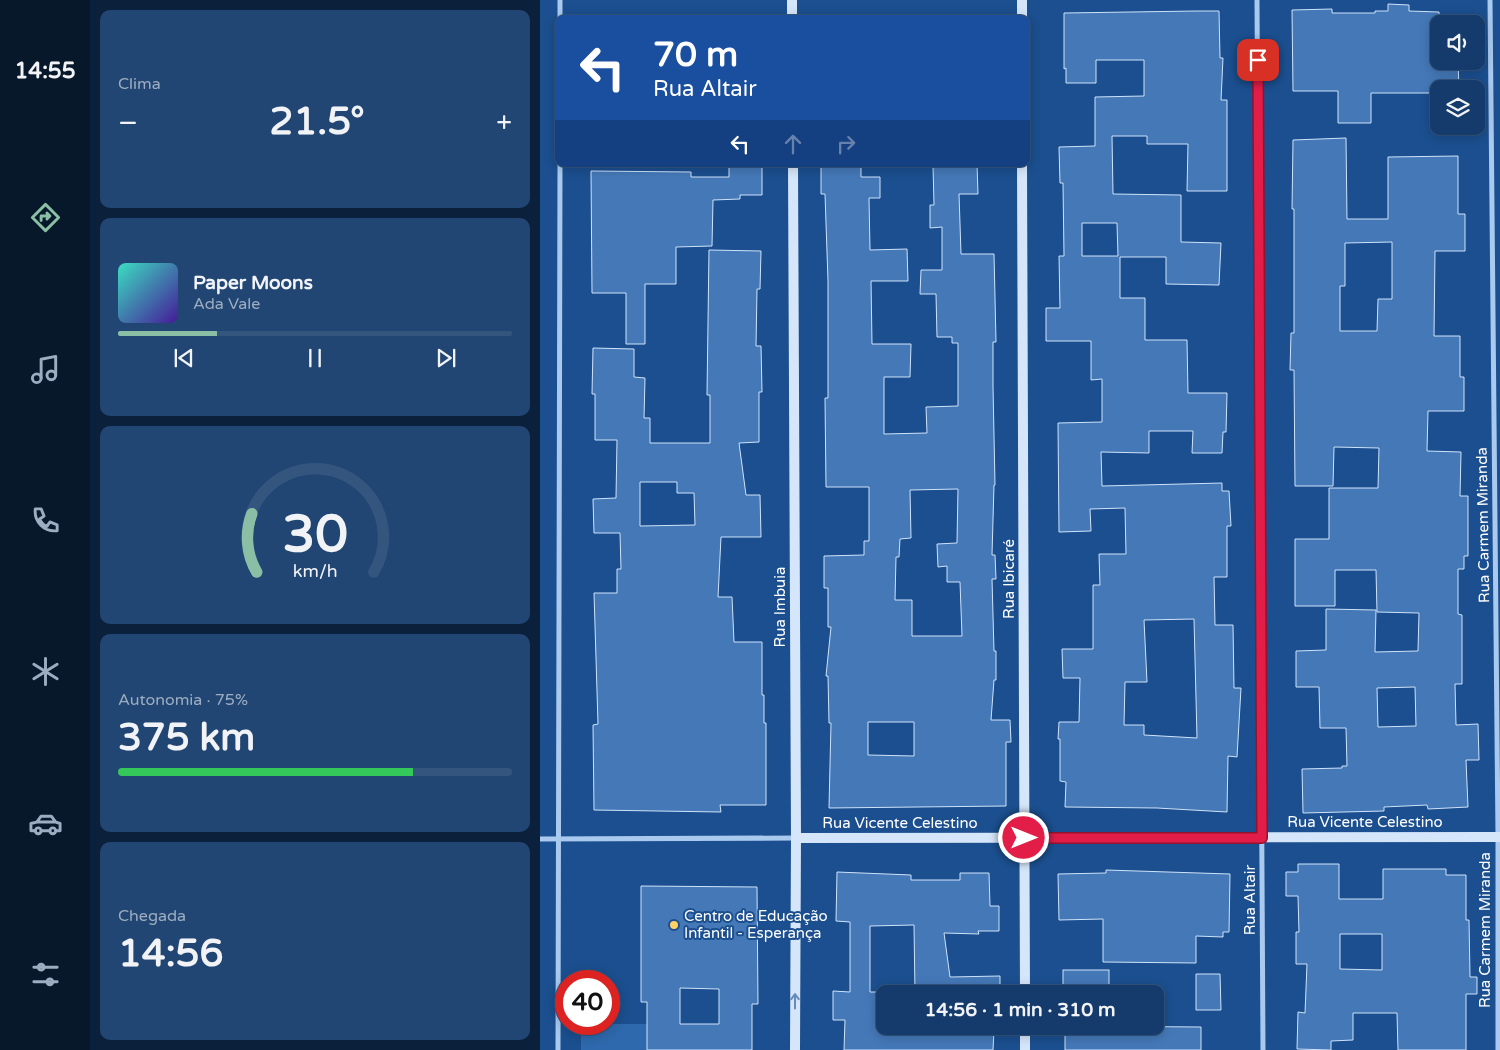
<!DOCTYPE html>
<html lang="pt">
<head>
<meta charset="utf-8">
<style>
  body { margin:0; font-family:"Varela Round",sans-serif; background:#214673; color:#f1f3f6; height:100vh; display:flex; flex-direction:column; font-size:19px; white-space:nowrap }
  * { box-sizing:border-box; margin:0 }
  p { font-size:16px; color:#9dadc1 }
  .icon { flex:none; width:28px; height:28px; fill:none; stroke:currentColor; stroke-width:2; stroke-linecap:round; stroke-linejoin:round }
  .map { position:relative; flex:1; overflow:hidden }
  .panel { display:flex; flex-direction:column; gap:10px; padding:10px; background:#0b203b; width:450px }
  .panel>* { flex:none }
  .guide { position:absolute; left:15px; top:15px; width:475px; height:152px; border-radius:10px; box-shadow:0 2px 12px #0003,0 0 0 1px #33557e; background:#1a4fa0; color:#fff; overflow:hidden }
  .controls { position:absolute; left:890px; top:15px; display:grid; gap:10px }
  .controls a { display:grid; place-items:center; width:55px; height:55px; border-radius:10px; background:#143b6b; box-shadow:0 2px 12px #0003,0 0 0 1px #33557e; font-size:25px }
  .speed { position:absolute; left:15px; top:970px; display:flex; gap:10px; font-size:25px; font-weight:700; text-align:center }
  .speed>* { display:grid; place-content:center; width:65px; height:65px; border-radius:50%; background:#143b6b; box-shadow:0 2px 12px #0003,0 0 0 1px #33557e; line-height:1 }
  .speed .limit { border:8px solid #d22; background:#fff; color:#111 }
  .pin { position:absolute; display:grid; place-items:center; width:42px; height:42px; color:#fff; margin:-21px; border-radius:10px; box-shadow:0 2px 8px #0006 }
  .me { position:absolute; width:55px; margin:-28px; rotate:90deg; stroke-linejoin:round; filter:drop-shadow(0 0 4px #0008) }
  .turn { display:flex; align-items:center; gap:18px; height:105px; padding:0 15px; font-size:22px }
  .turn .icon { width:65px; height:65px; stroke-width:2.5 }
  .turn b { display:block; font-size:35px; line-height:42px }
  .lanes { display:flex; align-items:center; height:48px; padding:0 15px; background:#0003; justify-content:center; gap:25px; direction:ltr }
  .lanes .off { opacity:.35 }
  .big { font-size:38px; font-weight:700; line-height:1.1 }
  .panel .card { flex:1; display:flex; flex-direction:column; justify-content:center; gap:8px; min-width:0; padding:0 18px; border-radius:10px; background:#214673 }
  .panel .dial { align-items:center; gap:0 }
  .dial svg { height:130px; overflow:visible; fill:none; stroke:#33557e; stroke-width:7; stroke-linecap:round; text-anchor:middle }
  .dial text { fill:#f1f3f6; stroke:none }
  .song { display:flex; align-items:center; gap:15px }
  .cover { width:60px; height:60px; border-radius:8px; background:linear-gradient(135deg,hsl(170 70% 55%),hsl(260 70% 35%)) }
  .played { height:5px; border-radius:2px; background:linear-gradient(90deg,#8abfa5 25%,#33557e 25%) }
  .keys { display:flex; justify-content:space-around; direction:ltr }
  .heat { display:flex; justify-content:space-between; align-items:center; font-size:28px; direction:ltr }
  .charge { height:8px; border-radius:4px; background:linear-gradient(90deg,#34c759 75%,#33557e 0) }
  .trip { position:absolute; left:336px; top:985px; width:288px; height:50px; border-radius:10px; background:#143b6b; box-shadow:0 2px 12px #0003,0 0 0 1px #33557e; font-weight:700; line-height:50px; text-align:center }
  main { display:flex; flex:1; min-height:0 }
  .tabs { display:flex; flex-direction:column; width:90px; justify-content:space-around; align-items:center; background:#08182b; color:#9dadc1 }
  .tabs .icon { width:35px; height:35px }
  .tabs .selected { color:#8abfa5 }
  .tabs b { font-size:22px; color:#f1f3f6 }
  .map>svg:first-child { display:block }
  .grass { fill:#2e69ad }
  .building { fill:#4478b7; stroke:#cfe3fa; fill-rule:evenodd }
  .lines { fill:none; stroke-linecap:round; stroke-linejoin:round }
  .street { stroke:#a9c9ee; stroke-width:5 }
  .secondary { stroke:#d6e6fa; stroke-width:10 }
  .oneway { stroke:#668bba }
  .route-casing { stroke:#92132f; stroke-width:12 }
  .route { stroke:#e11d48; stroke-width:9 }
  .poi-dot { fill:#ffd166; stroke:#1b4f8f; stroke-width:2 }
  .labels { text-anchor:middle; stroke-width:4; stroke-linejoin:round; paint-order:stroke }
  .street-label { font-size:15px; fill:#fff; stroke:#1b4f8f }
  .poi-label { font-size:15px; fill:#fff; stroke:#1b4f8f; text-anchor:start }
</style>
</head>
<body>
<main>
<nav class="tabs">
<b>14:55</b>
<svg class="icon selected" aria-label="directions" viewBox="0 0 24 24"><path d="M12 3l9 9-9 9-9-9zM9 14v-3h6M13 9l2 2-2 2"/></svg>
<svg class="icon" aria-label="music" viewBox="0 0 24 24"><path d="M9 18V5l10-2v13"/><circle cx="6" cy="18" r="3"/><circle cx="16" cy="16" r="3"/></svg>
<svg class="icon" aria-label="phone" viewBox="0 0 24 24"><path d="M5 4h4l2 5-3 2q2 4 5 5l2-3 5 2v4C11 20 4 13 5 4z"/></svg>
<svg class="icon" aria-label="climate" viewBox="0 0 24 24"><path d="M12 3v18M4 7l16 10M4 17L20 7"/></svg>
<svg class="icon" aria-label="car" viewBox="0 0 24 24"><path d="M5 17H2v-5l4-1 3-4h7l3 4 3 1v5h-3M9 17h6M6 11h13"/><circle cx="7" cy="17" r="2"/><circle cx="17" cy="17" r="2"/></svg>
<svg class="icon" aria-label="filters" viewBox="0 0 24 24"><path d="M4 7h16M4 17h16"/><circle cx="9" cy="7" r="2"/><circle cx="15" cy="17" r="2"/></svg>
</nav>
<section class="panel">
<div class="card"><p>Clima</p>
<div class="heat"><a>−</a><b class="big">21.5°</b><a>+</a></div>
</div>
<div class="card">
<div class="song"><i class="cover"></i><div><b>Paper Moons</b><p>Ada Vale</p></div></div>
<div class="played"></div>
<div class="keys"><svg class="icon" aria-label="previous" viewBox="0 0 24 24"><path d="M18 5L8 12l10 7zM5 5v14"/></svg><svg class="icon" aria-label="pause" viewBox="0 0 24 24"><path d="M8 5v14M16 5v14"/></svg><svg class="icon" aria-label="next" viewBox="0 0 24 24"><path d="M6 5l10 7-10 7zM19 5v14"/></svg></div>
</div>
<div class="card dial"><svg viewBox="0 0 100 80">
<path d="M14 69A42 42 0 1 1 86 69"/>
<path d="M14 69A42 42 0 0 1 11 33" stroke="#8abfa5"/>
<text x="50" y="56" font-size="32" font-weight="700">30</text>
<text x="50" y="72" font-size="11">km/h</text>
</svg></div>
<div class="card"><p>Autonomia · 75%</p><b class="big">375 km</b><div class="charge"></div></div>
<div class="card"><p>Chegada</p><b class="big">14:56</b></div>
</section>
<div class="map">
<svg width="960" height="1050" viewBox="0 0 960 1050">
  <rect width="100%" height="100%" fill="#1b4f8f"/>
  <!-- grass -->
  <rect class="grass" x="41" y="1024" width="66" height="26"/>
  <!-- building -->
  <g class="building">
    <path d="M848 4 869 5V11L899 12V61H918L919 89H899V93H831V123H798V91H753L752 10 792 9V13H835V11H848Z"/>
    <path d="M656 11H679L680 58H683L681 100H687V191H647L648 144H607V136H572L573 194 641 195V242L681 243 679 285 626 284V257H580V298H605V340H647L648 393H687L686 432H683L682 453H652L653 431H609V453L561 452 562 486 682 483V491H689L691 526H687V577H674L675 625H693L694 688H701L697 757 688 756 687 812 617 808 525 807 526 782 520 781V739H518L519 722H539L540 678H523L522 649H553V585H560L559 554H586L585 508 550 509 551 531 519 532 518 423 562 422V379L551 380V341H506V308H520L519 256H524L523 183H520L519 147 555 146V97L604 96V60H556V83H526V68L524 69V13ZM542 223H577L578 256H542ZM654 619 657 738 604 735V725H584L585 682H607L604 620Z"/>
    <path d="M806 138 807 219H848V157L918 156V214H925V251H895L894 336H920V377H924V411H888L887 451 921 452 920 496H928V556H924V569H918V614L922 615V684H915L916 725 938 724 939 760H926L928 807 888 809 887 805 844 807V811L763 813 762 769 802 768V766H807L806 728H780L779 687H756V651L786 650V609L836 610 835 652 878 651 879 613 837 612 836 570H795V606H755V539H789V488H838L839 448 794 447 793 486H755L754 370H750L751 333H754V209H752L753 140ZM852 242V299H838L837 331H800V286H805V243ZM875 687 876 726 838 727 837 688Z"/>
    <path d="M189 164H222V195H200V199L173 200 172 246 136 247V284H105V344H86V293H52L51 171 151 172V177H189Z"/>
    <path d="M281 164H321V177H340V198H329L330 250 367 249 368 281H331L332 344H371L370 377H344V434L387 433 386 407 418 406V343H412V337H397L396 294H380L381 270H402V227L390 228V205H394L393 166 404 165V164H437L438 194H419L421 254H454L456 342H453V386L455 485H454L452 555H455L456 579H452L454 651H456V680H454L451 720H470L471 742H466V806L289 808 291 723H289L288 676H286L291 627H288V588H284V556L324 555V541H329V487H286L285 398H288V281L285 194H281ZM418 489 417 543 397 544 398 567 407 566V582H420L422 636H372V600H355L356 557H359L360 539 371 538 370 490ZM328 722H374V756L328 755Z"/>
    <path d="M169 250 221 251 220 289H217L216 346H221L222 392H219V442L199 443 206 495H220L221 537H181L178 597H192L194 642H222V695H224V723H226V805H180L181 812 54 810 53 725 58 724 54 593H77V569H81L80 533H54L53 499 76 498 77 440H55V394H52L53 348 94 349V377L105 378 104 418H110V443H170V395H167ZM100 482H137V493H154L155 525 100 526Z"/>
    <path d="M758 864H799V899H843V869H906V875H926V920H929L930 977H937V994H926V1050H858L857 1013H813V1040L791 1041V1050L757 1049 758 1012 765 1013 767 964H756V932H759L758 896H746V872H758ZM800 934H842V970L800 969Z"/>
    <path d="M566 870 690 874 689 932H683V937L656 936V963L563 962V919L519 920 518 874 566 873Z"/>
    <path d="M297 872 371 875V880H420V873H449L450 906H459V931H438L439 934 404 933 410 977 460 976V994H375L374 925 330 926V992H340V1010L345 1011V1026H395V1028L454 1030 453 1050H304L305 1020H293V991L310 992V922L296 921Z"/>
    <path d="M101 886 217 887 218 1004H212V1050H107V1002H101ZM140 988 179 989V1024H140Z"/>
    <rect x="523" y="970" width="46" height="24"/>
    <path d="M656 974H680L681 1010H656Z"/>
    <path d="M525 1026 661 1027V1050H525Z"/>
  </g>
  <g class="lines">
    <!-- street -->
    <g class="street">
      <path d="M717 0 723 1050"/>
      <path d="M950 0 958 837V1050"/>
      <path d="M20 19V0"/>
      <path d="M0 839 256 838"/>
      <path d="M18 1050 20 164"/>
    </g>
    <!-- secondary -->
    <g class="secondary">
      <path d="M252 0V19"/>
      <path d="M482 0V19"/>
      <path d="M253 164 256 838 255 1050"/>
      <path d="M482 164 485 994"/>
      <path d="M256 838 960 837"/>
      <path d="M485 1026V1050"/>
    </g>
  </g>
  <!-- one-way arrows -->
  <defs><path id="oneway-shaft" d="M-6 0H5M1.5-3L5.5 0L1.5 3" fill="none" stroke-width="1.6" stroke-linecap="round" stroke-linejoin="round" transform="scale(1.25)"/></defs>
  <use class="oneway" href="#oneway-shaft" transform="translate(255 1001) rotate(-90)"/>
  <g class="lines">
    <defs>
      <path id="route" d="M484 838H722L718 60"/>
    </defs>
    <!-- route casing -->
    <use href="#route" class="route-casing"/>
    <!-- route -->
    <use href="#route" class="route"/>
  </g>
  <!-- markers -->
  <circle class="poi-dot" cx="134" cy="925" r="5"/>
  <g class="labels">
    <!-- street labels -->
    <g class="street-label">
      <text transform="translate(943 525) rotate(-91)" y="5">Rua Carmem Miranda</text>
      <text transform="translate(469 579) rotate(-90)" y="5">Rua Ibicaré</text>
      <text transform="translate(240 607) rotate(-90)" y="5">Rua Imbuia</text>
      <text x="825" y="827">Rua Vicente Celestino</text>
      <text x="360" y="828">Rua Vicente Celestino</text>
      <text transform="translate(710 900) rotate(-90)" y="5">Rua Altair</text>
      <text transform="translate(945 930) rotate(-90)" y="5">Rua Carmem Miranda</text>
    </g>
    <!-- poi labels -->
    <g class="poi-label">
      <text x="144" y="921">Centro de Educação<tspan x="144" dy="17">Infantil - Esperança</tspan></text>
    </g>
  </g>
</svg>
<div class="controls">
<a><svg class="icon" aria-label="sound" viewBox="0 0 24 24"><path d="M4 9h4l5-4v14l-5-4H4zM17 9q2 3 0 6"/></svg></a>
<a><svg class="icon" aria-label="layers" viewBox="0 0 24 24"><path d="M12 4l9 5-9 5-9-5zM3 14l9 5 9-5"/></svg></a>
</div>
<div class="speed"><div class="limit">40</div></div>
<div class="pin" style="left:718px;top:60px;background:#d93025"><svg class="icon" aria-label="arrive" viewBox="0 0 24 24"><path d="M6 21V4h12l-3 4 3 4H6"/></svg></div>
<svg class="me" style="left:484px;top:838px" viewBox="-20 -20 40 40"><circle r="17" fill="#e11d48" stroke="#fff" stroke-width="3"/><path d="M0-11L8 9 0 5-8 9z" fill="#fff"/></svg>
<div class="trip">14:56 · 1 min · 310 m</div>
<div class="guide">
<div class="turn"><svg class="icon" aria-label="left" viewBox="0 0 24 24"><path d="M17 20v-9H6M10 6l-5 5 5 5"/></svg><div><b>70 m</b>Rua Altair</div></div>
<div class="lanes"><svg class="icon" aria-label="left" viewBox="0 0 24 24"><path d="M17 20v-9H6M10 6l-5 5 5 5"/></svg><svg class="icon off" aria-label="ahead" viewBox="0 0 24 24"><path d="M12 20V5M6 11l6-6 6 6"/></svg><svg class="icon off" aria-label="right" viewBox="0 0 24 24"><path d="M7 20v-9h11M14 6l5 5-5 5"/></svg></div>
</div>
</div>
</main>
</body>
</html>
